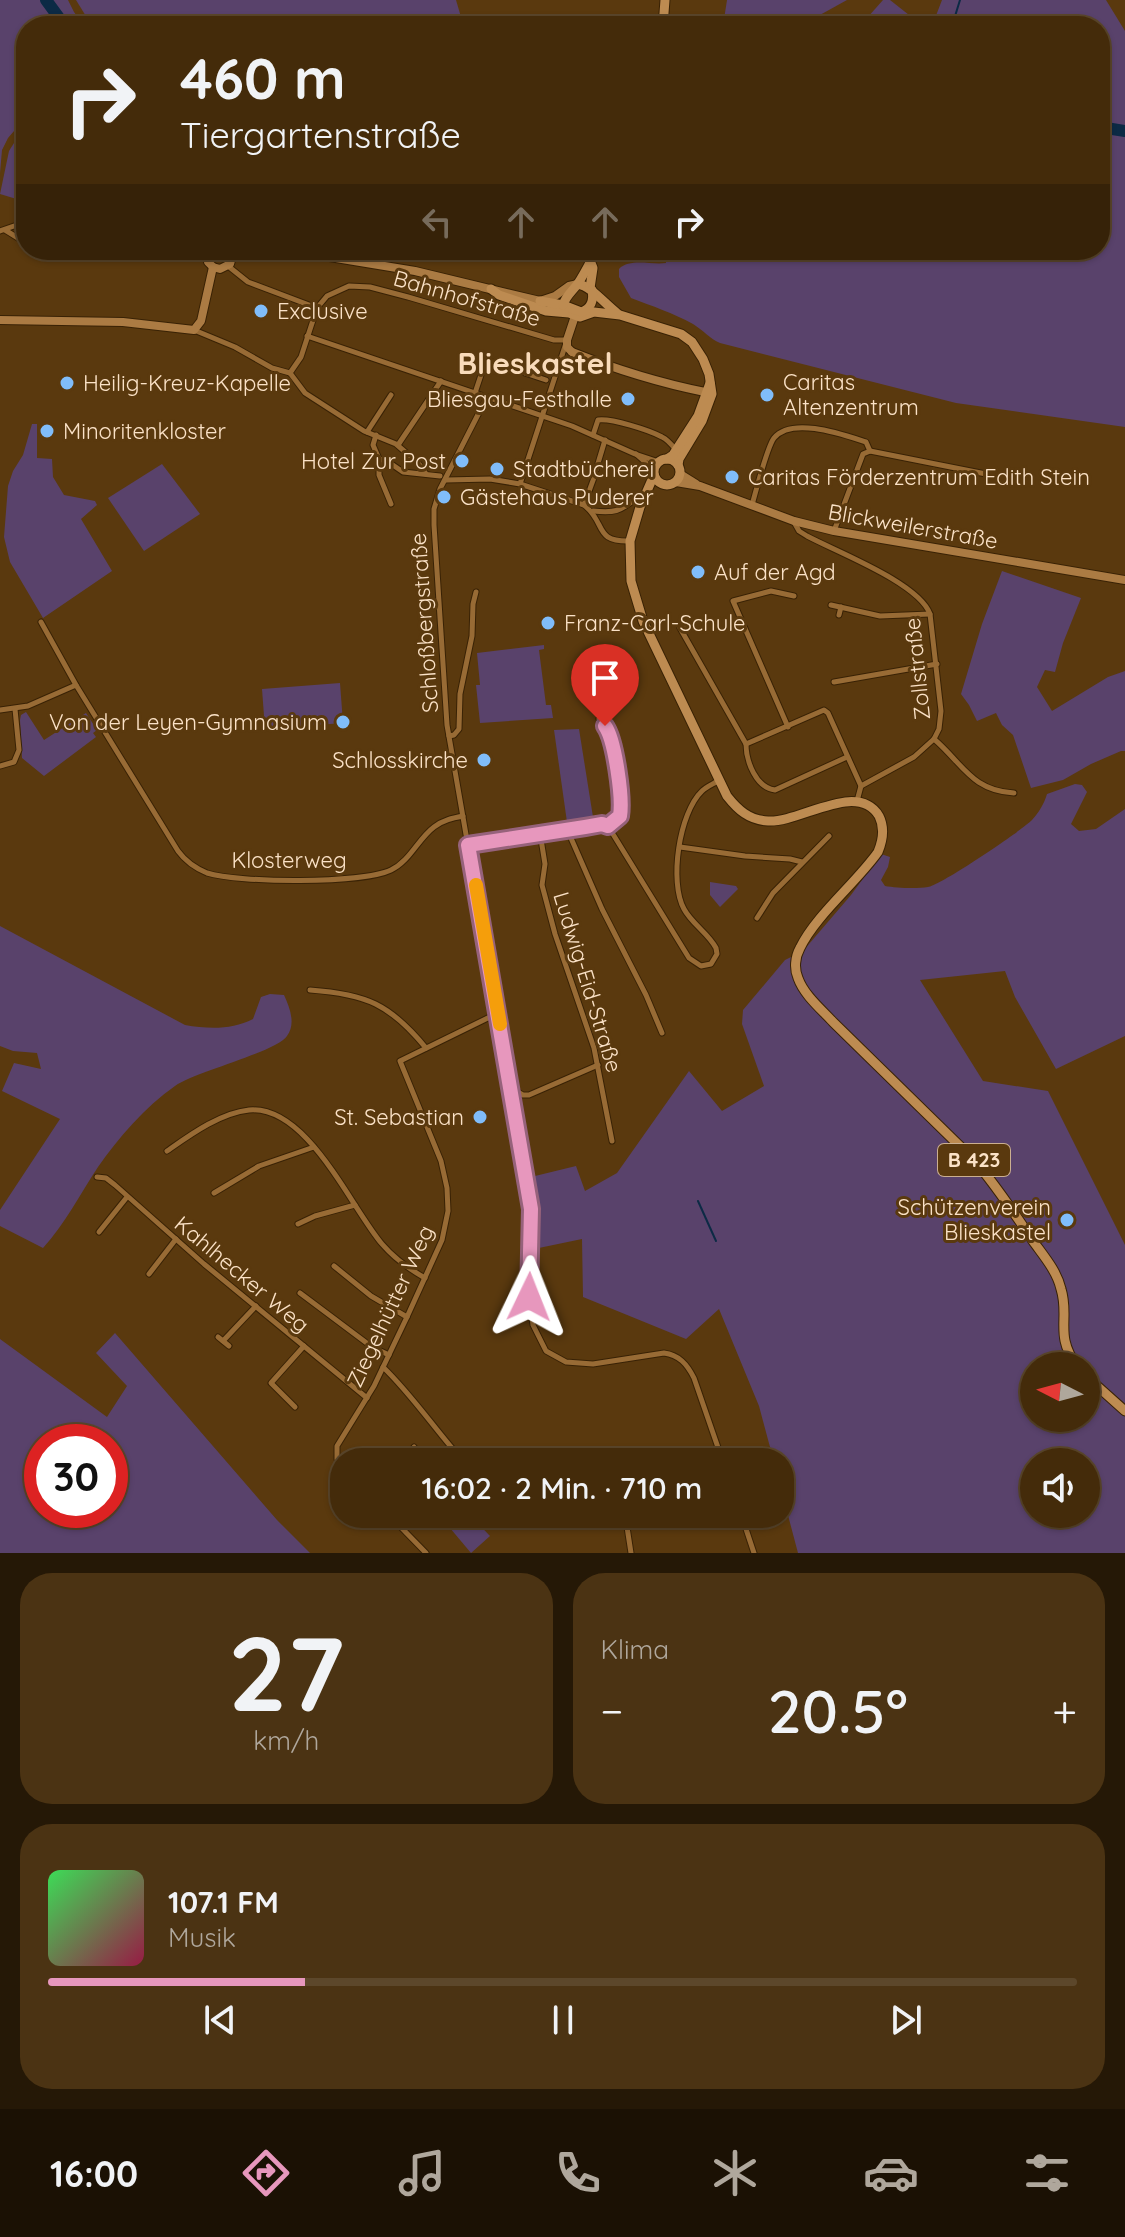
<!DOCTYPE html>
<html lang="de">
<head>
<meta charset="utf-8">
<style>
  body { margin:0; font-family:Quicksand,sans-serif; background:#4b3313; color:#f1f3f6; height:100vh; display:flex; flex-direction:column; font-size:30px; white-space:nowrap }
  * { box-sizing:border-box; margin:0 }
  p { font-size:26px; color:#afa79c }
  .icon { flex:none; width:44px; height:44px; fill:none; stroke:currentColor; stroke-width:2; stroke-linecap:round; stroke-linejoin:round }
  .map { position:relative; height:1553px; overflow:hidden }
  .panel { display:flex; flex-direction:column; gap:20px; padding:20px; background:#251806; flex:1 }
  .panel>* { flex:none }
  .top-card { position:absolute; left:16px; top:16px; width:1094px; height:244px; border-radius:32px; box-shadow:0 2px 6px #0004,0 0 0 2px #5c472b; background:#442b0a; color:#f1f3f6; overflow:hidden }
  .needle { width:52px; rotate:276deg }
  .fabs { position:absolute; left:1020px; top:1352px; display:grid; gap:16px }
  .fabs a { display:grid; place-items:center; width:80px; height:80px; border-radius:50%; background:#442b0a; box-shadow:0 2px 6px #0004,0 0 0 2px #5c472b; font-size:40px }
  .speed { position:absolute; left:24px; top:1424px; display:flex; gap:16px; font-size:40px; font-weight:700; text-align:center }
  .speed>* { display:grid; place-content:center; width:104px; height:104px; border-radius:50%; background:#442b0a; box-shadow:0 2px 6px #0004,0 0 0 2px #5c472b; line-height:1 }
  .speed .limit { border:12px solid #d22; background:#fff; color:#111 }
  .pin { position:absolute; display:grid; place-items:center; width:68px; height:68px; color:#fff; margin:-82px -34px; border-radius:50% 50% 50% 0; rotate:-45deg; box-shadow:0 0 8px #0007 }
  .pin .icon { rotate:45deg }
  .me { position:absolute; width:88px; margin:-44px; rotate:2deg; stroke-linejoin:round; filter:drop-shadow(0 0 6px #0008) }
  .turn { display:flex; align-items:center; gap:28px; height:168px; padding:0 32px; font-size:36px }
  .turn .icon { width:104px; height:104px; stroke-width:2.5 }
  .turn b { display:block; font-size:56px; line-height:68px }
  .lanes { display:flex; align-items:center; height:76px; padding:0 32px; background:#0003; justify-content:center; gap:40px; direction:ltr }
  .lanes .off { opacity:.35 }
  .big { font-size:60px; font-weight:600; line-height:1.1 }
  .panel .widget { flex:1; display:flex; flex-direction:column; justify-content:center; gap:12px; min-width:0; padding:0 28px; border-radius:32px; background:#4b3313 }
  .panel .dial { align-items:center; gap:0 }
  .dial b { font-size:104px; line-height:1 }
  .song { display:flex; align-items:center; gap:24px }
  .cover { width:96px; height:96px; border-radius:12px; background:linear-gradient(135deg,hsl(130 70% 55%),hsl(340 70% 35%)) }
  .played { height:8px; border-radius:4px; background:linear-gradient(90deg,#e797bd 25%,#5c472b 25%) }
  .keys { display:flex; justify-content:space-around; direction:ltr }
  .heat { display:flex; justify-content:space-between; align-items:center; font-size:44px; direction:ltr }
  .panel .tiles { flex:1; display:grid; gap:20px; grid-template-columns:1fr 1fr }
  .widget:last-child { grid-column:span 2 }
  .trip { position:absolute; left:330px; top:1448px; width:464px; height:80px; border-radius:32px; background:#442b0a; box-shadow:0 2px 6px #0004,0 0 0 2px #5c472b; font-weight:600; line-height:80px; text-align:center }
  .dock { display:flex; height:128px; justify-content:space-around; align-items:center; background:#1b1104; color:#afa79c }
  .dock .icon { width:56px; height:56px }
  .dock .selected { color:#e797bd }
  .dock b { font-size:36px; color:#f1f3f6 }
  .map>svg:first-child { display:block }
  .green { fill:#59426b; fill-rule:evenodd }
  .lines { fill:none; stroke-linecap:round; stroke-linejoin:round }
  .stream { stroke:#0c2a45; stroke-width:2 }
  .river { stroke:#0c2a45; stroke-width:12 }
  .street-casing { stroke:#392205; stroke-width:7 }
  .secondary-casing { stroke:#392205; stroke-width:10 }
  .primary-casing { stroke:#392205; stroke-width:11 }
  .street { stroke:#986b35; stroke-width:5 }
  .secondary { stroke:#ab7b43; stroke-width:8 }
  .primary { stroke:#bd8b51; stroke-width:9 }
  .route-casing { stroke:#96627b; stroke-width:20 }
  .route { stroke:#e797bd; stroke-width:14 }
  .slow { stroke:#f59e0b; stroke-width:14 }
  .poi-dot { fill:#80bdfa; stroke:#5a390e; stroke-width:3 }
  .labels { text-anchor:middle; stroke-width:6; stroke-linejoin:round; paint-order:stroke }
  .shield { fill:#5a390e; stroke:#cbaf90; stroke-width:2 }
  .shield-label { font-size:20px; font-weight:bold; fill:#fbe2c7 }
  .street-label { font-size:22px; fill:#fbe2c7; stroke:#5a390e }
  .poi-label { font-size:22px; fill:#fbe2c7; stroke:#5a390e; text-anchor:start }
  .district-label { font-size:30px; font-weight:bold; fill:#f9dbba; stroke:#5a390e }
</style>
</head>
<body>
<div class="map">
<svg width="1125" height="1553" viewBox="0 0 1125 1553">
  <rect width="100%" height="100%" fill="#5a390e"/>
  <!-- green -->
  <g class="green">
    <path d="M0 0H68L74 12 84 26H26V94L19 105 26 110V117L8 138 2 150 0 173Z"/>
    <path d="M76 0H456L461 17 459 26H92Z"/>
    <path d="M727 0H847L800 26H723Z"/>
    <path d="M883 0H890L923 26H860Z"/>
    <path d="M942 0H1106L1125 31V427L956 403 720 343C710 339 703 330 693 324 673 313 652 306 631 298L619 277V269C630 258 650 265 666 263L665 250H1100V26H932Z"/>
    <path d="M26 132V206L23 201 0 194 9 151 14 143Z"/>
    <path d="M32 424H37V458L52 459 53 477 64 495 95 501 97 505 81 519 112 571 43 618 10 562 4 537 8 486 13 471 23 455Z"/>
    <path d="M162 464 200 514 144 551 108 498Z"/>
    <path d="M1002 571 1081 598 1063 643 1055 672 1045 670 1037 687 1052 711 1108 677 1125 671V751H1121L1091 764 1063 780 1031 788 1013 735 1002 725 996 713 977 721 969 705 961 694 982 624Z"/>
    <path d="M544 645V649L539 650 546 705H551L553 718 480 723 476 685H480L477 653Z"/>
    <path d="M340 683 343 723 265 729 262 689Z"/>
    <path d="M26 712 44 740 86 713 97 730 93 733 96 737 44 776 22 758 20 720 21 715Z"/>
    <path d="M579 729 593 817 567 822 554 730Z"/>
    <path d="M1075 784 1082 785 1087 792 1071 824 1079 831 1096 829 1125 809V1036L1056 1069 1015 997 1005 971 920 980 983 1081 1048 1091 1125 1245V1553H798L780 1485V1462H774L759 1406 719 1309 686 1339 583 1297 582 1239 534 1249 535 1176 576 1166 585 1191 617 1173 689 1071 722 1111 764 1086 742 1024 743 1010 785 960 803 951 851 895 881 854 890 857 888 867 881 880 885 886C896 888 917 889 928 887 941 885 1021 831 1032 820 1039 812 1044 804 1047 794ZM1034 1366H1086V1418H1034ZM1034 1462H1086V1514H1034Z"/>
    <path d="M710 882 736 886 738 889 720 907 710 895Z"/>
    <path d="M0 926 185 1025C208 1029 232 1030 253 1019L261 997 270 994 284 995C290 1008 296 1024 287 1036 276 1052 197 1071 175 1086 145 1107 119 1137 98 1167 80 1194 65 1224 43 1248L0 1226V1210L60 1119 2 1091 14 1063 41 1069 37 1053 13 1051 0 1046Z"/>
    <path d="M115 1333 277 1520 310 1553H0V1339L107 1417 127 1386 96 1353ZM110 1442V1510H42V1442Z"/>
    <path d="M469 1514 490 1536 471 1553 450 1528 463 1516Z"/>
  </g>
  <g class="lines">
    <!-- stream -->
    <g class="stream">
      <path d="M952 26 960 0"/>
      <path d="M698 1201 716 1241"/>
    </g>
    <!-- river -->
    <g class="river">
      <path d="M46 0 65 26"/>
      <path d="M1100 127 1125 131"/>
    </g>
    <defs>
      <g id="street">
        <path d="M5 230 26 243"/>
        <path d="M0 231 14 226H26"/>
        <path d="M90 250 161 258 164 256 165 250"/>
        <path d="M228 266 248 282 317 308"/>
        <path d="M194 330 235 347 272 368 290 373"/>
        <path d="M307 336 572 426 635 454 659 462"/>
        <path d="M290 373 301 357 317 308 327 296 349 286 370 287 408 297 554 340H567L520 484"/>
        <path d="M290 373 305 393 364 431 396 444 419 464 426 474"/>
        <path d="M475 393 486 360 546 380"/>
        <path d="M487 397 440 489 434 509V525L447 725 531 1209 529 1297 533 1325 546 1351 566 1362 593 1364 664 1353C679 1355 687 1364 694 1378L723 1462"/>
        <path d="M367 432 391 395"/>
        <path d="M376 435 373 445 379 459V475L391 504"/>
        <path d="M593 435 598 420C611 418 649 430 662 437 667 439 672 445 676 450"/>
        <path d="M398 445 441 381"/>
        <path d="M636 454 654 470"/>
        <path d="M379 459 387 461 403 472 440 476"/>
        <path d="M596 470 605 440"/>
        <path d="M446 480 490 479 520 484 584 505C607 523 593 542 630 541"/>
        <path d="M584 505 595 475"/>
        <path d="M752 505C756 491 767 447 774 438 792 416 844 435 866 442L870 451"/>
        <path d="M593 511C614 513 620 512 636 498"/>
        <path d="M794 522 799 531 807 536C837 552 919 583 930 614L941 711 939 729 934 739 914 757 861 786 857 801"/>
        <path d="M834 531 863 454 870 451 991 475"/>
        <path d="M831 605 880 616 930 614"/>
        <path d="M839 615 841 607"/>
        <path d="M41 622 76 685 178 851C186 862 195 868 207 873 239 883 361 884 391 870 410 861 418 839 434 827 443 820 453 818 463 816"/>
        <path d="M685 625 680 628 746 744C746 761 756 788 775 790L847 757"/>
        <path d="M834 682 937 664"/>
        <path d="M0 710 28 706 76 685"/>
        <path d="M599 719 611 736 621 798 620 816 608 826"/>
        <path d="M788 727 733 601 771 591 794 596"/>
        <path d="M449 736 454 735 459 729 460 694 472 636 473 604 476 592"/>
        <path d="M934 739C963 764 972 791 1014 793"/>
        <path d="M746 744 824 710 828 713 861 786"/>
        <path d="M0 766 14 762 19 750 15 709"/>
        <path d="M608 826 689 958 701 966 711 964 717 954 716 948C708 933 692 924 684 909 669 882 679 813 702 791 706 787 713 784 718 781"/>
        <path d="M567 829 602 909 646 995 662 1033"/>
        <path d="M540 833 545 864 542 885 555 934 594 1048 612 1141"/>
        <path d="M468 845 602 824 608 826"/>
        <path d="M680 847 745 856 790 859 802 862"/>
        <path d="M757 918 773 893 829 836"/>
        <path d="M310 990C366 994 390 1004 426 1048"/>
        <path d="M509 1087 523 1095H529L598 1065"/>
        <path d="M167 1151C190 1135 220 1113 249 1110 307 1105 350 1206 382 1244 394 1258 409 1269 425 1278"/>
        <path d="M97 1177 106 1178 115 1185 204 1264 367 1398"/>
        <path d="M214 1193 259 1166 314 1147"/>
        <path d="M298 1224 315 1216 355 1205"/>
        <path d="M99 1232 127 1197"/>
        <path d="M334 1266 371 1296 407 1317"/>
        <path d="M149 1274 176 1239"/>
        <path d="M300 1293 372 1347 389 1355"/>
        <path d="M218 1337 229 1346"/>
        <path d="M223 1341 256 1306"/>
        <path d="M383 1367C413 1396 436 1431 464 1462"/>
        <path d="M295 1407 271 1383 304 1346"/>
        <path d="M414 1447 426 1462"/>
        <path d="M713 1462 721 1457"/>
        <path d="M344 1468 337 1459V1446L374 1386 407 1317 442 1240 448 1211 447 1188 441 1161 400 1061 498 1013"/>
        <path d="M388 1514 426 1553"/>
        <path d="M625 1514 631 1553"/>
        <path d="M741 1514 754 1553"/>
      </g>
      <g id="secondary">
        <path d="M209 250 208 262 213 267 220 269 230 264 232 257 230 250"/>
        <path d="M287 250 415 271 540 301 555 296 569 286 578 284"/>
        <path d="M0 320 123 322 194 330 201 321 213 267"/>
        <path d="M572 352C615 369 660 383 705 392"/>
        <path d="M572 352 567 347V340L576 313"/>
        <path d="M680 474 696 484"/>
        <path d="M676 482 700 486 794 521 834 531 1125 580"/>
      </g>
      <g id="primary">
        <path d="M663 26 665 0"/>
        <path d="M578 284C591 286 605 304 617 313"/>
        <path d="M590 288 593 268 591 263"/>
        <path d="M491 289 499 295 546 311 569 313 580 317 594 312 620 315 681 334 692 342 703 359 709 374 712 394 702 421 679 459 678 465"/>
        <path d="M540 301 563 305 581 312C591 309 594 300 592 290"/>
        <path d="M563 305C566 295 573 291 579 282 585 272 592 261 595 250"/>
        <circle cx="667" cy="472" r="13"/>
        <path d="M667 459 673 455 698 416 710 383"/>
        <path d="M654 475 640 507 630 541 631 581 643 621 727 796C738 810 749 820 768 821 800 823 857 780 879 816 885 828 883 840 878 852 856 883 816 915 800 948 795 957 794 969 798 978 804 995 821 1009 833 1022L974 1160C996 1185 1014 1213 1033 1241 1043 1255 1057 1271 1061 1289 1070 1318 1054 1335 1077 1366"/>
        <path d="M1086 1376 1125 1411"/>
      </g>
    </defs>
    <!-- street casing -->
    <use href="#street" class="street-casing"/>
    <!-- secondary casing -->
    <use href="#secondary" class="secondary-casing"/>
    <!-- primary casing -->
    <use href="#primary" class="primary-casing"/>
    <!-- street -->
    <use href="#street" class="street"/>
    <!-- secondary -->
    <use href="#secondary" class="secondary"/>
    <!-- primary -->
    <use href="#primary" class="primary"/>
  </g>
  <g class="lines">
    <defs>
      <path id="route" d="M529 1297 531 1209 468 845 585 827 602 824 608 826 620 816C623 798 615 740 605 726"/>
    </defs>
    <!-- route casing -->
    <use href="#route" class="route-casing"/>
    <!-- route -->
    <use href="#route" class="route"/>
    <!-- slow -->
    <path class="slow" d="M476 885 500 1024"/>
  </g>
  <!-- markers -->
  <g class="poi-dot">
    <circle cx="261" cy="311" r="8"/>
    <circle cx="67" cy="383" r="8"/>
    <circle cx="767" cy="395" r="8"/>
    <circle cx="628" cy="399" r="8"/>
    <circle cx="47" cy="431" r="8"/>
    <circle cx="462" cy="461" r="8"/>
    <circle cx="497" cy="469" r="8"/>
    <circle cx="732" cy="477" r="8"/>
    <circle cx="444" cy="497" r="8"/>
    <circle cx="698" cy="572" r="8"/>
    <circle cx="548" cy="623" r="8"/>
    <circle cx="343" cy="722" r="8"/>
    <circle cx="484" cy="760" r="8"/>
    <circle cx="480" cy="1117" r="8"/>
    <circle cx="1067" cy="1220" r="8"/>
  </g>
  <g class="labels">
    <!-- shield labels -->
    <rect class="shield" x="938" y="1144" width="72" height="32" rx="6"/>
    <g class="shield-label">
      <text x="974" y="1167">B 423</text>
    </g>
    <!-- street labels -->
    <g class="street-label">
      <text transform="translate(467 298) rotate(16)" y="8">Bahnhofstraße</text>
      <text transform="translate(913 526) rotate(10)" y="8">Blickweilerstraße</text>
      <text transform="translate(424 623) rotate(-94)" y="8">Schloßbergstraße</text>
      <text transform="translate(917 669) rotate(-96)" y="8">Zollstraße</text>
      <text x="289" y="868">Klosterweg</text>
      <text transform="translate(588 982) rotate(73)" y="8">Ludwig-Eid-Straße</text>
      <text transform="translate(242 1274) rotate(40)" y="8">Kahlhecker Weg</text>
      <text transform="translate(390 1306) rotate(-65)" y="8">Ziegelhütter Weg</text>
    </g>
    <!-- poi labels -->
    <g class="poi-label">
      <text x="277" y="319">Exclusive</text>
      <text x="783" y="390">Caritas<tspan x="783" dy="25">Altenzentrum</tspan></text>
      <text x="83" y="391">Heilig-Kreuz-Kapelle</text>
      <text x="612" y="407" text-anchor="end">Bliesgau-Festhalle</text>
      <text x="63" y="439">Minoritenkloster</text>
      <text x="446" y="469" text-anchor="end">Hotel Zur Post</text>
      <text x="513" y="477">Stadtbücherei</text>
      <text x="748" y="485">Caritas Förderzentrum Edith Stein</text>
      <text x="460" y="505">Gästehaus Puderer</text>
      <text x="714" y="580">Auf der Agd</text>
      <text x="564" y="631">Franz-Carl-Schule</text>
      <text x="327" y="730" text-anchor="end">Von der Leyen-Gymnasium</text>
      <text x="468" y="768" text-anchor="end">Schlosskirche</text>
      <text x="464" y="1125" text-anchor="end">St. Sebastian</text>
      <text x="1051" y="1215" text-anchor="end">Schützenverein<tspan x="1051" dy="25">Blieskastel</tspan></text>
    </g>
    <!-- district labels -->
    <g class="district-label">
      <text x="535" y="374">Blieskastel</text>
    </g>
  </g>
</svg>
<div class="fabs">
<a><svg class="needle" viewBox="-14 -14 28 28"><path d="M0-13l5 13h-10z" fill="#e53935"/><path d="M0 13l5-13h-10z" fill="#afa79c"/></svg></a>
<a><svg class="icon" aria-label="sound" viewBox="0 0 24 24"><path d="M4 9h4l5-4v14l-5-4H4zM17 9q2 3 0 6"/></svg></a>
</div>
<div class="speed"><div class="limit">30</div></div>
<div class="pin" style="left:605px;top:726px;background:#d93025"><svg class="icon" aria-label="arrive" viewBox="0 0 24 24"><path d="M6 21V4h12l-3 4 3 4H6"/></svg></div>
<svg class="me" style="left:529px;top:1297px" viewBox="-20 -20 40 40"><path d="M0-17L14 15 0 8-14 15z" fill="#e797bd" stroke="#fff" stroke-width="4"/></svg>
<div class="trip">16:02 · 2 Min. · 710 m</div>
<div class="top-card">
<div class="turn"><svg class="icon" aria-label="right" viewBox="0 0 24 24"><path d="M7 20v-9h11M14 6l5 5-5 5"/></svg><div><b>460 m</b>Tiergartenstraße</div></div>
<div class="lanes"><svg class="icon off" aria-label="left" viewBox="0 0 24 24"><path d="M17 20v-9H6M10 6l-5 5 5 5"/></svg><svg class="icon off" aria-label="ahead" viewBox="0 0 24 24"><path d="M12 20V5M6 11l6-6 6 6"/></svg><svg class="icon off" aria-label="ahead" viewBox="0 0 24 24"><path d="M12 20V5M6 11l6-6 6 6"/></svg><svg class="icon" aria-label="right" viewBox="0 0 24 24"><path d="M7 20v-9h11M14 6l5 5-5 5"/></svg></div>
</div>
</div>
<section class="panel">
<div class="tiles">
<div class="widget dial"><b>27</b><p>km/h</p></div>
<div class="widget"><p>Klima</p>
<div class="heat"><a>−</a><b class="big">20.5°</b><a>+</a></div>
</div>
<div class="widget">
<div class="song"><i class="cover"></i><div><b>107.1 FM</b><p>Musik</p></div></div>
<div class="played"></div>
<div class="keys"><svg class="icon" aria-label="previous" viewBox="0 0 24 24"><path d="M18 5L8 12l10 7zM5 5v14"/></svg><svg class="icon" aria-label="pause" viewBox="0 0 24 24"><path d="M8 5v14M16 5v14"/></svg><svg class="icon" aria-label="next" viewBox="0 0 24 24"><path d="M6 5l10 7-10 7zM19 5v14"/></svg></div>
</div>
</div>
</section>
<nav class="dock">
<b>16:00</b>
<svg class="icon selected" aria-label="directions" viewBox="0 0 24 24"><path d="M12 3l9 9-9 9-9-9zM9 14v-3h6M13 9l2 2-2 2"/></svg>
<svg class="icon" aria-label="music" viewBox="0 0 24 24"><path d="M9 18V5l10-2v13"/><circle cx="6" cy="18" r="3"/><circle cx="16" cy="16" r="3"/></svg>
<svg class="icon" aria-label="phone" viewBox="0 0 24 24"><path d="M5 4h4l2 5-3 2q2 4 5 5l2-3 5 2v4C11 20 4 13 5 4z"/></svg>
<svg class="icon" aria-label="climate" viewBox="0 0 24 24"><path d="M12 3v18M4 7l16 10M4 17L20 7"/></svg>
<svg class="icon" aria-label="car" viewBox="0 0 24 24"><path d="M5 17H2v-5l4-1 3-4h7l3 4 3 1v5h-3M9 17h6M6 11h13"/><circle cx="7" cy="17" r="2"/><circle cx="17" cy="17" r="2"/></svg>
<svg class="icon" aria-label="filters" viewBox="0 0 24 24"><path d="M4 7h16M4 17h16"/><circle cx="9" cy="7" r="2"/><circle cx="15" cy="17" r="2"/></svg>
</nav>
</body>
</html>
